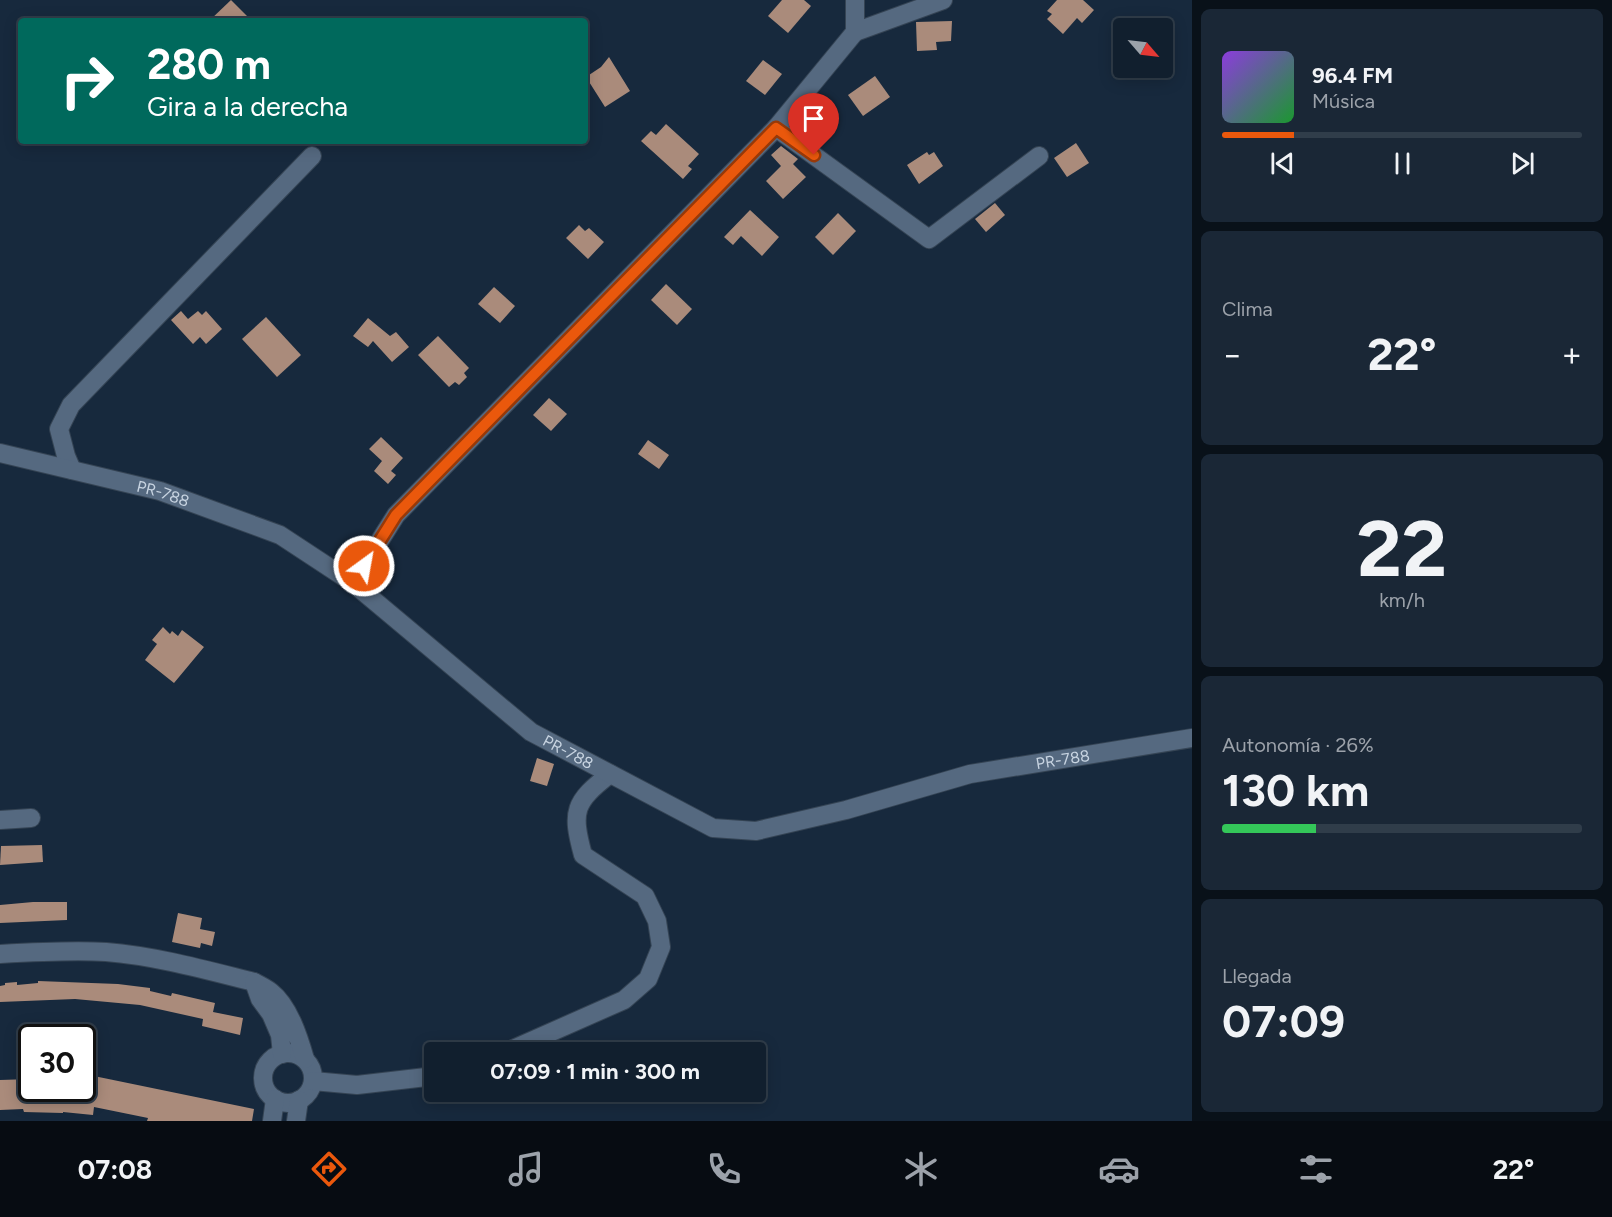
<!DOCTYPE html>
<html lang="es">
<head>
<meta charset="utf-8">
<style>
  body { margin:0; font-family:Figtree,sans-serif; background:#1a2736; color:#f1f3f6; height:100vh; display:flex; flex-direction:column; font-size:22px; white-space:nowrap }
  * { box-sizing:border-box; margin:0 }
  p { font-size:20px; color:#9ca2aa }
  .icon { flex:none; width:33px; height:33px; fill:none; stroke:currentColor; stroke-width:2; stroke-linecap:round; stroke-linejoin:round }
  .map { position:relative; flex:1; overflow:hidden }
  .side { display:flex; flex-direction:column; gap:9px; padding:9px; background:#091119; width:420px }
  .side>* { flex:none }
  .hud { position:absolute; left:18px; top:18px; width:570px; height:126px; border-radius:6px; box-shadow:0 3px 15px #0003,0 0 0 2px #303d4a; background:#00695c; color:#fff; overflow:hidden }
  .needle { width:39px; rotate:118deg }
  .buttons { position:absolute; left:1113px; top:18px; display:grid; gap:12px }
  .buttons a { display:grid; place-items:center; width:60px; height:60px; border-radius:6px; background:#111f2e; box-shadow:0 3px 15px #0003,0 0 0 2px #303d4a; font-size:30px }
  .speed { position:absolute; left:18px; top:1024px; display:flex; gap:12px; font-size:30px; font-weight:700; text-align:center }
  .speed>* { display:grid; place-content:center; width:78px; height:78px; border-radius:50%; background:#111f2e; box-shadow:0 3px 15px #0003,0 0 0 2px #303d4a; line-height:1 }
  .speed .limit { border:3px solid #111; border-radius:9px; background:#fff; color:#111 }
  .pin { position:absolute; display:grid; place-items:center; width:51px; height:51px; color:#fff; margin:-62px -26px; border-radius:50% 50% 50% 0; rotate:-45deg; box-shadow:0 0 6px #0007 }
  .pin .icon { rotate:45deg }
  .me { position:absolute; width:66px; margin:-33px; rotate:32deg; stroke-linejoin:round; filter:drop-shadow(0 0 4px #0008) }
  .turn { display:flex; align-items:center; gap:21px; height:126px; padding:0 30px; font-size:27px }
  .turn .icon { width:78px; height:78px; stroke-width:2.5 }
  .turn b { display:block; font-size:42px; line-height:51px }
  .big { font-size:45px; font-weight:700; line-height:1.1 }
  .side .tile { flex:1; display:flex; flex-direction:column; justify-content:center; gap:9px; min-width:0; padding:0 21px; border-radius:9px; background:#1a2736 }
  .side .dial { align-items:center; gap:0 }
  .dial b { font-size:78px; line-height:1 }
  .song { display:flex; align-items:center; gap:18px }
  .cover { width:72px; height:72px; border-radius:9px; background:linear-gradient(135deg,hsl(270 70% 55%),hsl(130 70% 35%)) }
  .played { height:6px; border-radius:3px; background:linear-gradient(90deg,#ea580c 20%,#303d4a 20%) }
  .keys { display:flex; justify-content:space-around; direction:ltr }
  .heat { display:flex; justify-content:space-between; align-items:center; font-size:33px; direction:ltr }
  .charge { height:9px; border-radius:4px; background:linear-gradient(90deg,#34c759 26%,#303d4a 0) }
  .trip { position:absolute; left:424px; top:1042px; width:342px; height:60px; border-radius:6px; background:#111f2e; box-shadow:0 3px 15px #0003,0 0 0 2px #303d4a; font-weight:700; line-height:60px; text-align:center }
  .menu { display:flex; height:96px; justify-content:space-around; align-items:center; background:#070c12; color:#9ca2aa }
  .menu .icon { width:42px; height:42px }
  .menu .active { color:#ea580c }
  .menu b { font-size:27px; color:#f1f3f6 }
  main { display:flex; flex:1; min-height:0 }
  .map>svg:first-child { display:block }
  .building { fill:#aa8b7b }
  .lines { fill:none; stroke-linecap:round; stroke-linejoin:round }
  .street-casing { stroke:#354454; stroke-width:20 }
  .secondary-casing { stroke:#354454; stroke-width:20 }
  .street { stroke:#556980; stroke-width:18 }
  .secondary { stroke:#556980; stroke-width:18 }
  .route-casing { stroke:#983908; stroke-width:15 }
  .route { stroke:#ea580c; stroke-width:10 }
  .labels { text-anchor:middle; stroke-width:6; stroke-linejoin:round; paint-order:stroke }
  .street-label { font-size:16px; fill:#c8d4e1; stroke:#17293d }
</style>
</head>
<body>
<main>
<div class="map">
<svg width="1192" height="1121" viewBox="0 0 1192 1121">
  <rect width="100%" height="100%" fill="#17293d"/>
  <!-- building -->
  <g class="building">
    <path d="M231 0 252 21H209Z"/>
    <path d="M782 0H804L811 6 788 33 768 16Z"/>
    <path d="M1057 0H1083L1094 10 1082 23 1077 18 1063 34 1047 19 1052 14 1047 11Z"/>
    <path d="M952 21 951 41 936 42 937 50 917 51 916 22Z"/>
    <path d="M609 57 630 91 605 107 586 77 601 67Z"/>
    <path d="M763 60 782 74 765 95 746 81Z"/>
    <path d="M875 76 890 97 863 116 848 95Z"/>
    <path d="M666 124 699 154 688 166 692 169 683 179 641 141 651 131 656 135Z"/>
    <path d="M1076 143 1089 163 1067 177 1054 158Z"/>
    <path d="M781 146 798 159 793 164 806 177 783 199 766 181 781 166 771 155Z"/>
    <path d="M927 152 929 155 934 152 943 166 919 184 907 165Z"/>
    <path d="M995 203 1005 215 986 232 975 219Z"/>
    <path d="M750 210 779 237 762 256 741 236 733 245 724 237Z"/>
    <path d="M838 213 856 231 833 255 815 237Z"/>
    <path d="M579 225 585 231 589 228 604 242 588 259 566 238Z"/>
    <path d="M666 284 692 309 677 325 651 300Z"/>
    <path d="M494 287 515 306 500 323 478 304Z"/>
    <path d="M181 311 188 319 198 311 202 315 206 311 222 329 206 344 200 337 193 344 171 320Z"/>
    <path d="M266 317 301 355 277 377 242 339Z"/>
    <path d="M368 318 390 336 396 332 409 347 392 362 373 341 368 347 353 336Z"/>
    <path d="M438 336 469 368 464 373 467 377 459 385 455 382 449 387 418 355Z"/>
    <path d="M549 398 567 414 551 431 533 415Z"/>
    <path d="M381 437 403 458 391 471 396 475 388 484 374 471 382 461 369 449Z"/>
    <path d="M648 440 669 455 659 469 638 454Z"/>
    <path d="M163 627 170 634 172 631 178 636 182 630 204 647 174 683 145 660 157 644 152 640Z"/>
    <path d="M537 758 554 764 547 786 530 781Z"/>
    <path d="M42 845 43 862 0 865 1 846Z"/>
    <path d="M33 902H67V920L0 923V905Z"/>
    <path d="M178 913 202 918 200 929 215 932 212 946 201 943 200 948 172 942Z"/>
    <path d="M38 981 118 984 150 988V991L171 996 172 993 215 1003 213 1012 243 1018 240 1035 202 1026 203 1019 140 1005 75 999 0 1002V986L5 985V983L17 982V985L38 983Z"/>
    <path d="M89 1075 254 1109 252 1121H147L148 1118 94 1107 93 1115 63 1112V1113L24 1112 23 1109 0 1110V1080L31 1079 32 1089H82V1077L89 1078Z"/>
  </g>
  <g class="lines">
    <defs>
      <g id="street">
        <path d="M855 32 943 0"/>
        <path d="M776 128 929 239 1039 156"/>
        <path d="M72 470 66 456 59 429 71 405 312 156"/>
        <path d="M353 583 396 515 776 128 855 32V0"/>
        <path d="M0 820 31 818"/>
        <path d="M0 954C35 952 71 950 106 952 156 956 206 970 254 982"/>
        <path d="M504 1053 624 1000 648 979 661 947 657 921 645 896 583 855C571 811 574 802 610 774"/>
        <circle cx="288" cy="1078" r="25"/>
        <path d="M282 1054 280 1035 271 1014 260 999 254 982C260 985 266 988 271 992 289 1006 299 1038 305 1059"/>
        <path d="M313 1081 357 1085 435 1076"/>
        <path d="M272 1121 275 1099"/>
        <path d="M296 1121 299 1100"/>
      </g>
      <g id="secondary">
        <path id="s1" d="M0 453 160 491 280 535 353 583 531 732 713 828 756 831 846 810 970 774 1192 738"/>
      </g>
    </defs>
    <!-- street casing -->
    <use href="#street" class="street-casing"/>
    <!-- secondary casing -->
    <use href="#secondary" class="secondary-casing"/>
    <!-- street -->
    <use href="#street" class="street"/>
    <!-- secondary -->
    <use href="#secondary" class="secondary"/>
  </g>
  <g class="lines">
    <defs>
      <path id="route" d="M364 566 396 515 776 128 814 155"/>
    </defs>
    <!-- route casing -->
    <use href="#route" class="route-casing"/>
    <!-- route -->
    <use href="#route" class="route"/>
  </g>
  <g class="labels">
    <!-- street labels -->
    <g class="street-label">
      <text dy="6" stroke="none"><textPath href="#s1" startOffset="168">PR-788</textPath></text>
      <text dy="6" stroke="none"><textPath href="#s1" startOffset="654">PR-788</textPath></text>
      <text dy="6" stroke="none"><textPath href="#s1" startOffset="1176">PR-788</textPath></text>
    </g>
  </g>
</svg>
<div class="buttons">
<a><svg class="needle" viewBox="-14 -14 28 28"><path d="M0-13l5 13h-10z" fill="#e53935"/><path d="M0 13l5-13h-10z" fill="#9ca2aa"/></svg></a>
</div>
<div class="speed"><div class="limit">30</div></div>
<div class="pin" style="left:814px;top:155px;background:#d93025"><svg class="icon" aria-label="arrive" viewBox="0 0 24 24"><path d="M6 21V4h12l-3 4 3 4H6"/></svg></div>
<svg class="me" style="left:364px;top:566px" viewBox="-20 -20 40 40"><circle r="17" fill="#ea580c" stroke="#fff" stroke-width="3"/><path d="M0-11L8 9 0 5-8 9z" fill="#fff"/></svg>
<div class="trip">07:09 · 1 min · 300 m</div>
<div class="hud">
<div class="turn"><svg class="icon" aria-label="right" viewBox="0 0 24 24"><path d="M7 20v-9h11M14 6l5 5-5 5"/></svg><div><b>280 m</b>Gira a la derecha</div></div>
</div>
</div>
<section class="side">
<div class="tile">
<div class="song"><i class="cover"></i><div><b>96.4 FM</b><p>Música</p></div></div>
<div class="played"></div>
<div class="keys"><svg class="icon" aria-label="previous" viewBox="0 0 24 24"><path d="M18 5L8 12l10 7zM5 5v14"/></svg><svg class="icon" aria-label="pause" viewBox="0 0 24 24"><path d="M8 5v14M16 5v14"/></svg><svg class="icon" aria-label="next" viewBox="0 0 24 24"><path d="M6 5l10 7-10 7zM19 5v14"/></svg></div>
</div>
<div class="tile"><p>Clima</p>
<div class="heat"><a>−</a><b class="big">22°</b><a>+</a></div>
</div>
<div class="tile dial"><b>22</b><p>km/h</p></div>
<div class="tile"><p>Autonomía · 26%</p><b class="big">130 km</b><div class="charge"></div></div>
<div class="tile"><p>Llegada</p><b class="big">07:09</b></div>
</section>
</main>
<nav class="menu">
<b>07:08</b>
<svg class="icon active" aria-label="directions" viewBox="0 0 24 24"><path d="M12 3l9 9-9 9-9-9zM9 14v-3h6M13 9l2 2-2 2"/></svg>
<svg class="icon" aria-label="music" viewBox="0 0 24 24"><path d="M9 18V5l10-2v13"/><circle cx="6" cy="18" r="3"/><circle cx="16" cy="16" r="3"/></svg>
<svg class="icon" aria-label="phone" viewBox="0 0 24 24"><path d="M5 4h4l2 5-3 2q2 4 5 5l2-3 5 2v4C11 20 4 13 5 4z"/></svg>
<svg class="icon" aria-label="climate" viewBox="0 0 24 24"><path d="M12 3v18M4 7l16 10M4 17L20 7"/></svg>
<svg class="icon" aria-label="car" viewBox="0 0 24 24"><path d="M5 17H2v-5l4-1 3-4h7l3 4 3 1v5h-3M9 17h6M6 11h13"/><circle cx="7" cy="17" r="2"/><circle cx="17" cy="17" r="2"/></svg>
<svg class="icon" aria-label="filters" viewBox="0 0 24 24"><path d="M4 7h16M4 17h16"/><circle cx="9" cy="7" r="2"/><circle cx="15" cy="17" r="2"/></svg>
<b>22°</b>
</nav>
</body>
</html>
